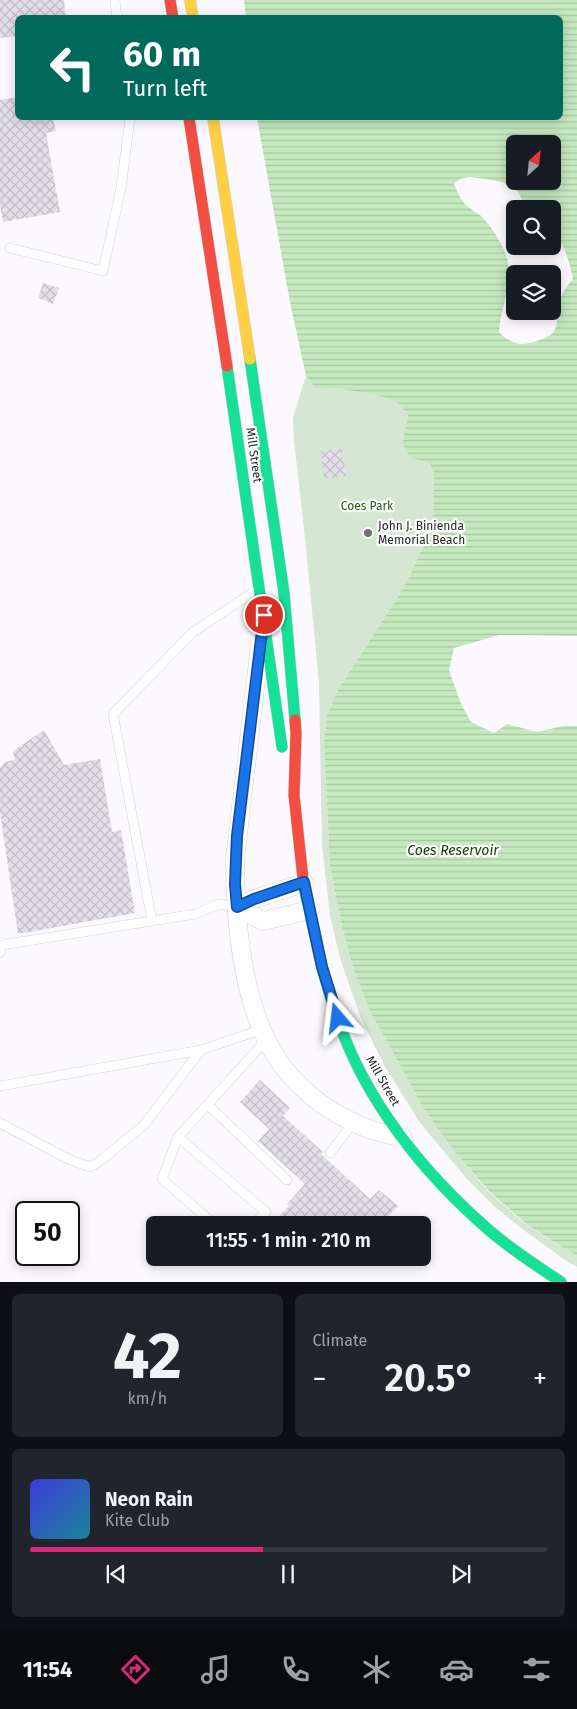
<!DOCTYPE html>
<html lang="en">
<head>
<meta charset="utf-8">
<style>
  body { margin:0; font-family:"Fira Sans",sans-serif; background:#20242c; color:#f1f3f6; height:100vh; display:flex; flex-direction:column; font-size:19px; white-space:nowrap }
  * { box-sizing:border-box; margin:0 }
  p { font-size:16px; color:#9ea1a6 }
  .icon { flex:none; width:28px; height:28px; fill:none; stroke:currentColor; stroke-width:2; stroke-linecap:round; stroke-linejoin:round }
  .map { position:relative; height:1282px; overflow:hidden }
  .details { display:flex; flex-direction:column; gap:12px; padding:12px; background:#0d0f14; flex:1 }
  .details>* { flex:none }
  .top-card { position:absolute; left:15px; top:15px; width:548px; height:105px; border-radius:8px; box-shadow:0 2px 12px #0003; background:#00695c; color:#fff; overflow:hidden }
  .needle { width:32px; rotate:27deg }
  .fabs { position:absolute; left:506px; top:135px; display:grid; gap:10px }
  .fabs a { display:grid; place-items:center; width:55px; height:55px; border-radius:8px; background:#171b24; box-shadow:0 2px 12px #0003; font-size:25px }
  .speed { position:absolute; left:15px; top:1201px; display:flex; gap:10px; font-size:25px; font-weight:700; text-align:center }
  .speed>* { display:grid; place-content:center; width:65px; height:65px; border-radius:50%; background:#171b24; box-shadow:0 2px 12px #0003; line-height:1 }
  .speed .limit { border:2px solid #111; border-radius:8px; background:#fff; color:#111 }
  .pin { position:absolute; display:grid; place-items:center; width:42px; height:42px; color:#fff; margin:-21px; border:2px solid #fff; border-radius:50%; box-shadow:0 1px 5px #0007 }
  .me { position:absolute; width:55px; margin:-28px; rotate:343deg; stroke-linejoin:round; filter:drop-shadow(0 0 4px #0008) }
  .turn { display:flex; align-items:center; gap:18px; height:105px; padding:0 25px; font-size:22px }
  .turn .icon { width:65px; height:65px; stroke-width:2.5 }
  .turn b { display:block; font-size:35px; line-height:42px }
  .big { font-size:38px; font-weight:600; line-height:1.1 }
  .details .card { flex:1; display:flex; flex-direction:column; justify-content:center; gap:8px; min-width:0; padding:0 18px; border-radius:8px; background:#20242c }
  .details .dial { align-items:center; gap:0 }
  .dial b { font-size:65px; line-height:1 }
  .song { display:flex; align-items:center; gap:15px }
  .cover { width:60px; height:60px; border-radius:8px; background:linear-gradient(135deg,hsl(240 70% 55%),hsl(190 70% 35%)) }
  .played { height:5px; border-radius:2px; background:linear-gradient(90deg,#db2777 45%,#363941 45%) }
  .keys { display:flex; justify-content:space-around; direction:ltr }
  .heat { display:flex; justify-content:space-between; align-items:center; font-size:28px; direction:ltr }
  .details .tiles { flex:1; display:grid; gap:12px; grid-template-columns:1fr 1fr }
  .card:last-child { grid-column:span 2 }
  .trip { position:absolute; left:146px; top:1216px; width:285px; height:50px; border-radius:8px; background:#171b24; box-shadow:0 2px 12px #0003; font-weight:600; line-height:50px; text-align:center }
  .tabs { display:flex; height:80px; justify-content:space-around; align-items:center; background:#090b0e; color:#9ea1a6 }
  .tabs .icon { width:35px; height:35px }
  .tabs .current { color:#db2777 }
  .tabs b { font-size:22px; color:#f1f3f6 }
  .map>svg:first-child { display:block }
  .green { fill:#d5e6d2 }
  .water { fill:url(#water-rules); fill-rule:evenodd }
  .building { fill:url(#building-cross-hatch) }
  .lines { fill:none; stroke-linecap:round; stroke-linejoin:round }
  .lane-casing { stroke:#d3d2d5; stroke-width:10 }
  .street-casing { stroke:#d3d2d5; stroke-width:19 }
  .fast-casing { stroke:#d3d2d5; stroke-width:12 }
  .slow-casing { stroke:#d3d2d5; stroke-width:12 }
  .jam-casing { stroke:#d3d2d5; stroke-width:12 }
  .lane { stroke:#fefeff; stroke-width:9 }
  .street { stroke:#fefeff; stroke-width:18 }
  .fast { stroke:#16e098; stroke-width:11 }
  .slow { stroke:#ffcf43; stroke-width:11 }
  .jam { stroke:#f24e42; stroke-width:11 }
  .route-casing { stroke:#114b97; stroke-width:12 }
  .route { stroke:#1a73e8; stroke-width:9 }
  .poi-dot { fill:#716f73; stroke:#fff; stroke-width:2 }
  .labels { text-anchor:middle; stroke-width:4.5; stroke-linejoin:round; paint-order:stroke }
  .street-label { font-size:12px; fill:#262528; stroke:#fff }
  .park-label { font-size:12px; fill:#205f11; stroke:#fff }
  .poi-label { font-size:12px; fill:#262528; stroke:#fff; text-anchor:start }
  .water-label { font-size:14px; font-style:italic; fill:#0e3e02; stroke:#fff }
</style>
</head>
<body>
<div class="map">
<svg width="577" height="1282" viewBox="0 0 577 1282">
  <defs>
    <pattern id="water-rules" width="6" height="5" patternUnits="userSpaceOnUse" patternTransform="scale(1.25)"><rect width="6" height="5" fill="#c5e8bf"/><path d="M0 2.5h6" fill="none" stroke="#a9c7a4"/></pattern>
    <pattern id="building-cross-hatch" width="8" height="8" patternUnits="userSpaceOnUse" patternTransform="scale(1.25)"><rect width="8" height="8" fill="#e3dfe8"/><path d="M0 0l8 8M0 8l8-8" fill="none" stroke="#c3bfc7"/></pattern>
  </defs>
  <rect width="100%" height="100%" fill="#fbf9fd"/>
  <!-- green -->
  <path class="green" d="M306 376 315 388C335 388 385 393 400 405 403 407 406 412 408 414L402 444 410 458 429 461 434 473 433 527 404 587 338 690 327 715 324 743 330 866 342 926 354 971 371 1013 424 1109 454 1151 488 1191 526 1225 577 1256V1267L565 1260 525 1231 495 1207 467 1179 420 1123 384 1065 360 1016 340 958 330 916 322 845 319 683 305 538 294 441 293 417Z"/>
  <!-- water -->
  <path class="water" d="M244 0H577V636L499 635 454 648 449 671 462 706 471 722 494 733 507 724 537 732 563 726H577V1256L527 1225 489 1191 454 1151 424 1109 371 1013 354 971 342 926 330 866 324 743 327 715 338 690 404 587 433 527 434 473 429 462 410 458 402 444 408 415C406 412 403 408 400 405 385 393 335 388 315 388L306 376 290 302 257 118H560V18L246 17ZM515 144H552V181H515ZM470 177C483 179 507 180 517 191 522 197 522 204 528 209H552L553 232C565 244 569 262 573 278 567 287 558 298 557 309 556 317 559 323 554 331 549 339 527 345 519 344 511 342 504 338 499 332 500 314 507 297 509 279 512 258 497 234 484 219 480 214 473 211 468 207 461 201 458 193 454 184L460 179Z"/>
  <!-- building -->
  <g class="building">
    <path d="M0 0H64L66 18H18V36L0 38Z"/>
    <path d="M18 97V118H53L56 131 46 133 60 212 3 222 0 205V100Z"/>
    <path d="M43 283 59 288 53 304 38 298Z"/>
    <path d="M342 449 346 476 324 479 321 451Z"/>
    <path d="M44 730 64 765 100 759 112 832 121 830 135 913 18 934 0 812V768L5 762 15 760 13 751Z"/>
    <path d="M260 1080 290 1108 283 1116 323 1152 321 1154 370 1199 379 1190 398 1206 380 1225H271L289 1206 287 1204 305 1184 258 1141 269 1129 240 1102Z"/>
  </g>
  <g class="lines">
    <defs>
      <g id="lane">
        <path d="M115 0 117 18"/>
        <path d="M10 248 103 271 121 188 130 118"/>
        <path d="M152 921 113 714 193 632 258 589"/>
        <path d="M0 953 2 945 195 914 219 904 237 907"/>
        <path d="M0 1086 201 1050"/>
        <path d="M208 1105 287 1180"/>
        <path d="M0 1123 68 1159 90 1167 100 1161 144 1125 201 1050 263 1029"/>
        <path d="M178 1137 266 1212 253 1225"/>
        <path d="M330 1153 353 1123"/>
        <path d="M215 1225 162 1179 178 1137 267 1039"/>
      </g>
      <g id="street">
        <path d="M260 645 235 859C235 920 242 1003 275 1055 294 1086 326 1111 359 1125 373 1132 388 1134 403 1138"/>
        <path d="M304 883 254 899 237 907 263 921 310 910"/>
      </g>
      <g id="fast">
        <path d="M250 359 284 593 295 720"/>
        <path d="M227 366 282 747"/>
        <path d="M304 888C314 931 322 975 337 1017 365 1101 424 1174 490 1231 512 1250 537 1266 561 1282"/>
      </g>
      <g id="slow">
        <path d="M190 0 193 18"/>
        <path d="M213 118 250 359"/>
      </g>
      <g id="jam">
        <path d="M170 0 173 18"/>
        <path d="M189 118 227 366"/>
        <path d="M295 720 296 733 294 795 304 888"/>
      </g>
    </defs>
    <!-- lane casing -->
    <use href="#lane" class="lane-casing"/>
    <!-- street casing -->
    <use href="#street" class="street-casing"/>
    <!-- fast casing -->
    <use href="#fast" class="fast-casing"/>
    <!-- slow casing -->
    <use href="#slow" class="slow-casing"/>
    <!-- jam casing -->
    <use href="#jam" class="jam-casing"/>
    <!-- lane -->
    <use href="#lane" class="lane"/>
    <!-- street -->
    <use href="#street" class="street"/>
    <!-- fast -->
    <use href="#fast" class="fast"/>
    <!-- slow -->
    <use href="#slow" class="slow"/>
    <!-- jam -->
    <use href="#jam" class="jam"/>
  </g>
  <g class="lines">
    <defs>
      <path id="route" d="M264 615 237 836 235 884 237 907 254 899 304 882 322 967 338 1018"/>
    </defs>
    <!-- route casing -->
    <use href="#route" class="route-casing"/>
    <!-- route -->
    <use href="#route" class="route"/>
  </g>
  <!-- markers -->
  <circle class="poi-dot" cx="368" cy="533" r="5"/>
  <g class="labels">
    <!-- street labels -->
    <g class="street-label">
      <text transform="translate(254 455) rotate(82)" y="4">Mill Street</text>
      <text transform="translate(383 1081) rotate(60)" y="4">Mill Street</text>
    </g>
    <!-- park labels -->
    <g class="park-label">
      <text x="367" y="510">Coes Park</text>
    </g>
    <!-- poi labels -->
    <g class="poi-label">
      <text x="378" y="530">John J. Binienda<tspan x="378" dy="14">Memorial Beach</tspan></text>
    </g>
    <!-- water labels -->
    <g class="water-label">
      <text x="453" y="855">Coes Reservoir</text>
    </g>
  </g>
</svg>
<div class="fabs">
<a><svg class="needle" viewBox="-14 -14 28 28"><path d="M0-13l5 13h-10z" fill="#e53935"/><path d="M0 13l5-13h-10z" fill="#9ea1a6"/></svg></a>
<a><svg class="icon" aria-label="search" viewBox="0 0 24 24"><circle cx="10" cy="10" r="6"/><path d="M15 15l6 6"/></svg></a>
<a><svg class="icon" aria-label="layers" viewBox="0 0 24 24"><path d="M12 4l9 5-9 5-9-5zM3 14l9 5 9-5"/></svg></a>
</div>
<div class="speed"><div class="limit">50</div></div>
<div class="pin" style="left:264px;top:615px;background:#d93025"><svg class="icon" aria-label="arrive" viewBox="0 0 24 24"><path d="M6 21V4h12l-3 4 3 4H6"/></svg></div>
<svg class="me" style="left:338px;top:1018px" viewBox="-20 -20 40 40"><path d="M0-17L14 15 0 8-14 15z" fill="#1a73e8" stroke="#fff" stroke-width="4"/></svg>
<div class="trip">11:55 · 1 min · 210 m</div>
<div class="top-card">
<div class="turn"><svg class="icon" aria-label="left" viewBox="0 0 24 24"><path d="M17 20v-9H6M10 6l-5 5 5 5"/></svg><div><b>60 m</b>Turn left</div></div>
</div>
</div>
<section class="details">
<div class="tiles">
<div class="card dial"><b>42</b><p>km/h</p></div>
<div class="card"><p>Climate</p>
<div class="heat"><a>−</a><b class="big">20.5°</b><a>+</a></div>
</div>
<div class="card">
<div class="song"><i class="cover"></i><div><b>Neon Rain</b><p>Kite Club</p></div></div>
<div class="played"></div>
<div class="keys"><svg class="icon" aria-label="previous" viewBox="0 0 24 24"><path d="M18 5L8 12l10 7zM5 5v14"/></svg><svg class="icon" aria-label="pause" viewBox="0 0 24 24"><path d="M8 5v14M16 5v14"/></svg><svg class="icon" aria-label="next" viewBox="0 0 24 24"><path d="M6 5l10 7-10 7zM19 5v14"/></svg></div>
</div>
</div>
</section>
<nav class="tabs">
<b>11:54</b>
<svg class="icon current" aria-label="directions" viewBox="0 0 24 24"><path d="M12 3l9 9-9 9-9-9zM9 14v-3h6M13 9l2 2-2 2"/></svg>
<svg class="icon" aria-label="music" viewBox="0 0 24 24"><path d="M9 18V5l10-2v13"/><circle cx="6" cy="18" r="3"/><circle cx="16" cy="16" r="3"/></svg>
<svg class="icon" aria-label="phone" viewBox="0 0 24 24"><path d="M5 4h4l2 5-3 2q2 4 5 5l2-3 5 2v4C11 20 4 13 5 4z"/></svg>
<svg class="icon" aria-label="climate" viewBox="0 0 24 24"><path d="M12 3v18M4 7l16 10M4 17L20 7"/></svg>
<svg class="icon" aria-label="car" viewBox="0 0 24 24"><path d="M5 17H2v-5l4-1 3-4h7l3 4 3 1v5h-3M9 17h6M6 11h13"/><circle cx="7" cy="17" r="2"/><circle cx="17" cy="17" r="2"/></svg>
<svg class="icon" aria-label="filters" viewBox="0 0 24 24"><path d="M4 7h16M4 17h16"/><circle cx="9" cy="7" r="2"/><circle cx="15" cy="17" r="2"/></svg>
</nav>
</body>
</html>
